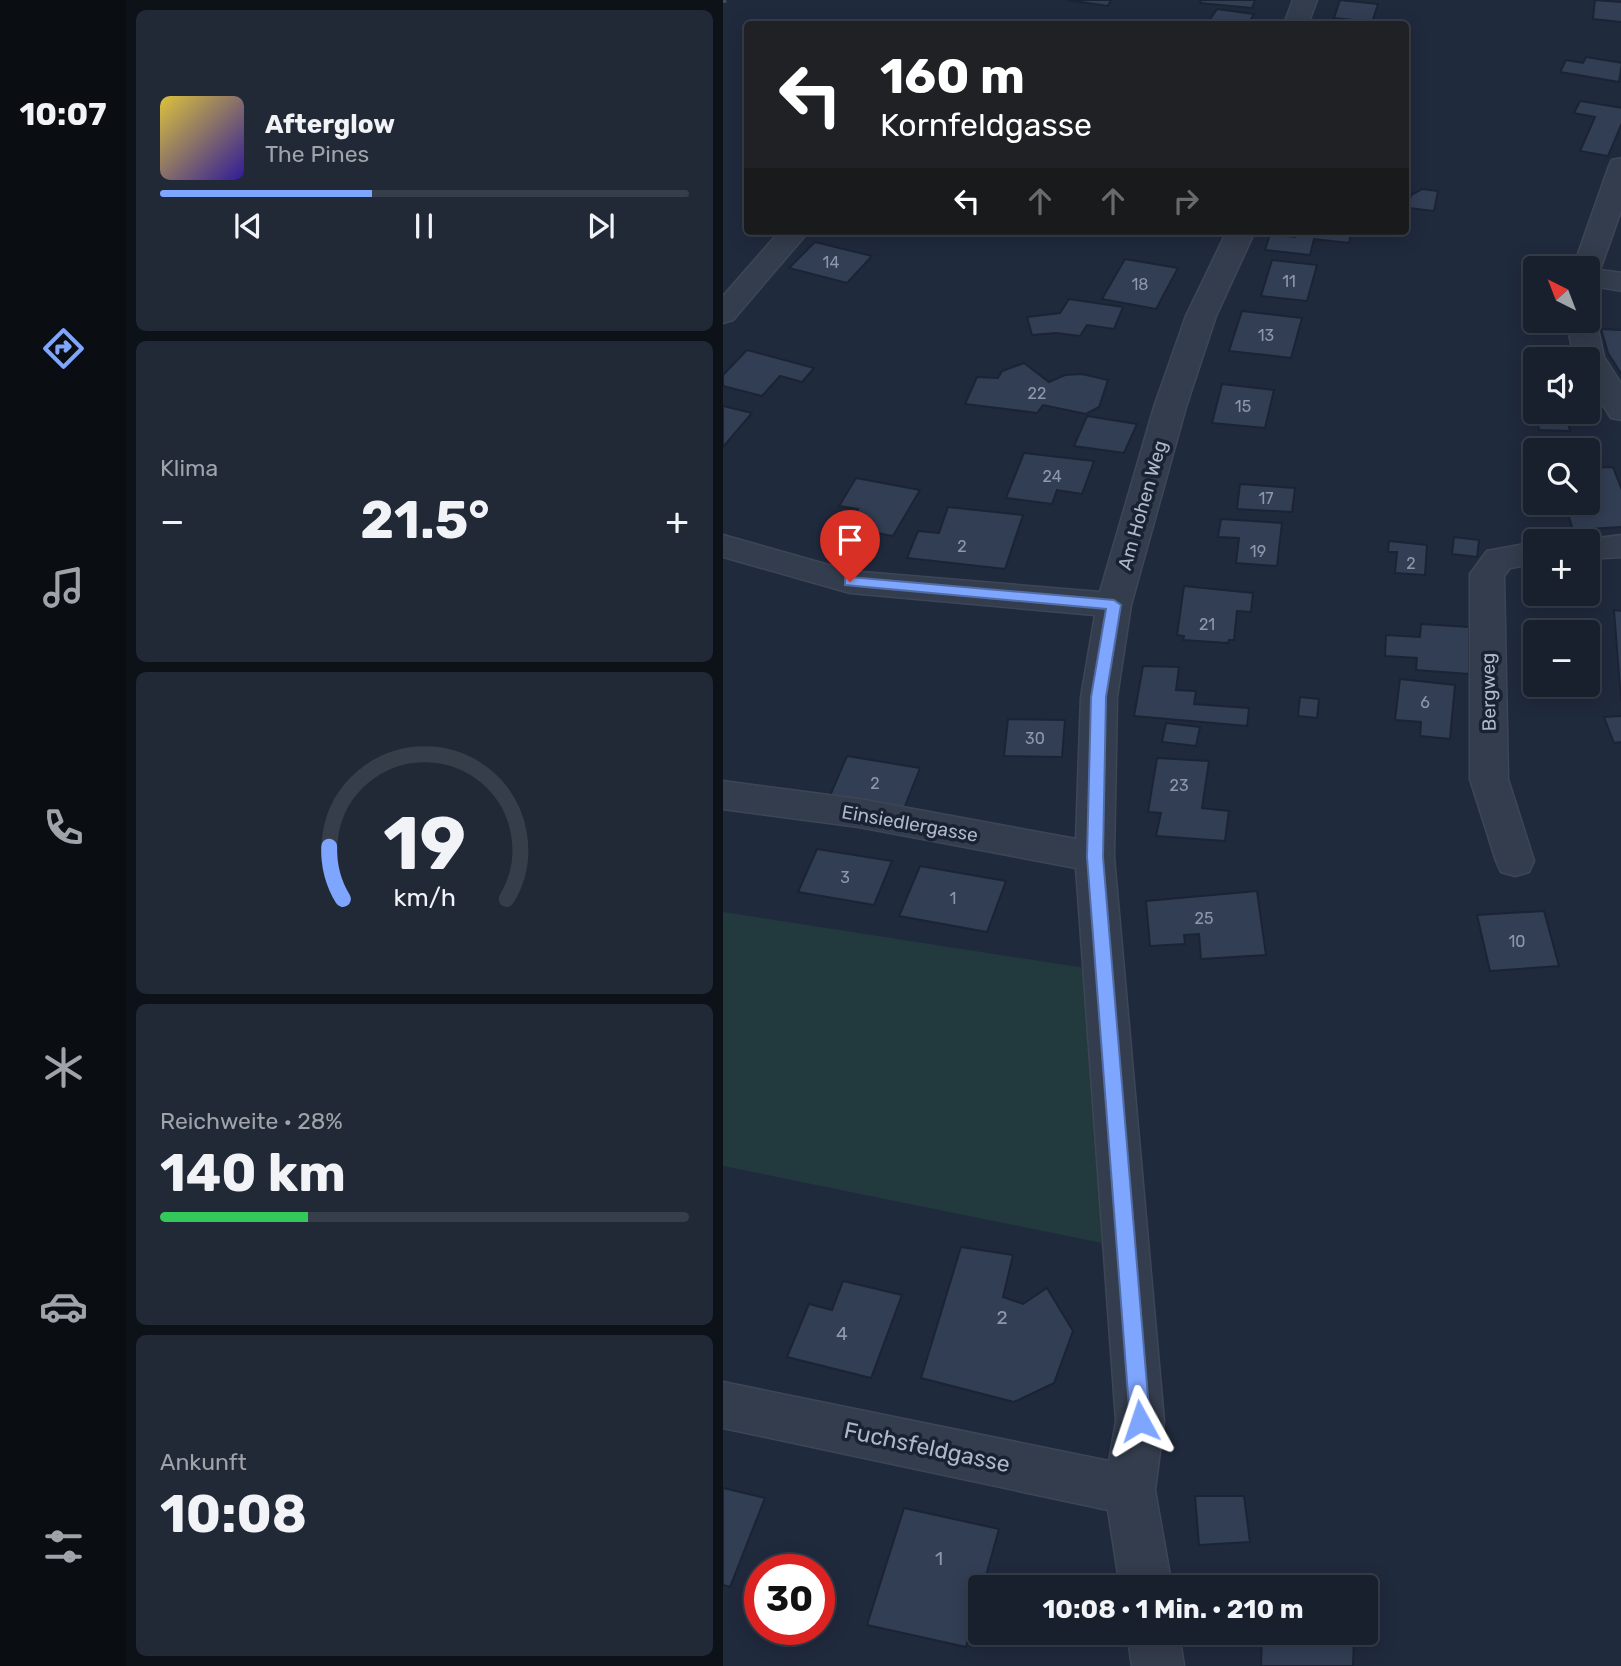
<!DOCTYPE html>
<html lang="de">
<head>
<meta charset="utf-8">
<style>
  body { margin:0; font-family:Rubik,sans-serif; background:#212836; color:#f1f3f6; height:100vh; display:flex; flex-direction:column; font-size:26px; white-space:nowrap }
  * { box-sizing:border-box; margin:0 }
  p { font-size:23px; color:#9fa3aa }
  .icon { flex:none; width:38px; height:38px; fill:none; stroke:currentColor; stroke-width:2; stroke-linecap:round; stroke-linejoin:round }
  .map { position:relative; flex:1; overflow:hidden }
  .drawer { display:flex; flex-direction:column; gap:10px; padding:10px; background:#0d1219; width:597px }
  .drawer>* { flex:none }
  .top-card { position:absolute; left:21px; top:21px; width:665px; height:214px; border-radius:7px; box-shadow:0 4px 18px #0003,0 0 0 2px #363e4a; background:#202124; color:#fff; overflow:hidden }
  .needle { width:46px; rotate:318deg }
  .tools { position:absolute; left:800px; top:256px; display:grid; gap:14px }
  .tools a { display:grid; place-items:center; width:77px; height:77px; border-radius:7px; background:#18202e; box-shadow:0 4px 18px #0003,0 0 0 2px #363e4a; font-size:35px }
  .speed { position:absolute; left:21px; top:1554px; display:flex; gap:14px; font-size:35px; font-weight:700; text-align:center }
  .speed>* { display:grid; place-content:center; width:91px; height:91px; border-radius:50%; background:#18202e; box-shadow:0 4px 18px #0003,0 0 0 2px #363e4a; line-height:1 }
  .speed .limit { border:10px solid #d22; background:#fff; color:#111 }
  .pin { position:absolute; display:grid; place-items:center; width:60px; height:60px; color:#fff; margin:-72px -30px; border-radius:50% 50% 50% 0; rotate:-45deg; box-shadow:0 0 7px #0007 }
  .pin .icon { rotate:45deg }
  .me { position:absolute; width:77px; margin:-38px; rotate:355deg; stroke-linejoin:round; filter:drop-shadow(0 0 5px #0008) }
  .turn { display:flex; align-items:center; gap:24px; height:147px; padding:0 21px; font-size:32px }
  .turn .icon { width:91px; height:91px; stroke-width:2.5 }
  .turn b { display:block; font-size:49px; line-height:60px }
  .lanes { display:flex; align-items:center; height:66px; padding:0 21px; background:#0003; justify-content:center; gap:35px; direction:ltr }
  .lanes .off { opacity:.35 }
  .big { font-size:52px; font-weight:700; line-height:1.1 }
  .drawer .card { flex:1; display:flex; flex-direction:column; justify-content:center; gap:10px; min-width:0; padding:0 24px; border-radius:10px; background:#212836 }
  .drawer .dial { align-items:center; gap:0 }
  .dial svg { height:182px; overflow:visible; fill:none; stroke:#363e4a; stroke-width:7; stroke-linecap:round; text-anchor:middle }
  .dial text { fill:#f1f3f6; stroke:none }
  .song { display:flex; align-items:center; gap:21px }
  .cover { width:84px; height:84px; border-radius:10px; background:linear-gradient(135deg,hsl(50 70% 55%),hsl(250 70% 35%)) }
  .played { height:7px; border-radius:4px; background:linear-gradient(90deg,#7ea6ff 40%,#363e4a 40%) }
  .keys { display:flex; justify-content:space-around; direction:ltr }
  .heat { display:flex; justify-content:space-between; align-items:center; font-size:38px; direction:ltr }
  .charge { height:10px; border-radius:5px; background:linear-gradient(90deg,#34c759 28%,#363e4a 0) }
  .trip { position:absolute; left:245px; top:1575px; width:410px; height:70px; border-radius:7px; background:#18202e; box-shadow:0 4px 18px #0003,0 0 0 2px #363e4a; font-weight:700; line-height:70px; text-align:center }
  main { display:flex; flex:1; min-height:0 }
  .menu { display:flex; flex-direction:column; width:126px; justify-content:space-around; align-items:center; background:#0a0d12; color:#9fa3aa }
  .menu .icon { width:49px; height:49px }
  .menu .current { color:#7ea6ff }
  .menu b { font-size:32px; color:#f1f3f6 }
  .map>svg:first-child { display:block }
  .green { fill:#22393e }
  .building { fill:#323e54; stroke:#1b2434; stroke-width:2 }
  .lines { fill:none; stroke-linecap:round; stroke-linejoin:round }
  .minor-casing { stroke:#3d4656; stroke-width:3 }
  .path { stroke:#3b5256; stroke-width:3.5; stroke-dasharray:3.5 3.5; stroke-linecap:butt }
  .minor { fill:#343d4d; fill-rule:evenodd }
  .route { fill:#7ea6ff; stroke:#526ca6; stroke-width:2 }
  .labels { text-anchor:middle; stroke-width:7; stroke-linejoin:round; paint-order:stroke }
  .number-label { font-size:16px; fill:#8e97aa }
  .street-label { font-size:19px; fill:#afb7c9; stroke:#192232 }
  .near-number-label { font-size:19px; fill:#8e97aa }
  .near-street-label { font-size:23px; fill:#afb7c9; stroke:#192232 }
</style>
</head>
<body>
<main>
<nav class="menu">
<b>10:07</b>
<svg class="icon current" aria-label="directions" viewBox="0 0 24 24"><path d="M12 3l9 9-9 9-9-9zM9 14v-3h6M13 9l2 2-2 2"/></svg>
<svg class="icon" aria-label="music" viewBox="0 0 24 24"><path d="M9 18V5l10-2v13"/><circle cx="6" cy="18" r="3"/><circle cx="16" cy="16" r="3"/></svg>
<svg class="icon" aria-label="phone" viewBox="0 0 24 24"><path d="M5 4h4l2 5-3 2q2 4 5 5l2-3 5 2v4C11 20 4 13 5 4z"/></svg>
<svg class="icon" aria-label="climate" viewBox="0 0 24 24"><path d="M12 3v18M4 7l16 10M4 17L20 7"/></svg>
<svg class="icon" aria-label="car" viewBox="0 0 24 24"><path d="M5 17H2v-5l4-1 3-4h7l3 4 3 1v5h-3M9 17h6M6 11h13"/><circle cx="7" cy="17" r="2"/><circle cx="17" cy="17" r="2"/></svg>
<svg class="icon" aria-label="filters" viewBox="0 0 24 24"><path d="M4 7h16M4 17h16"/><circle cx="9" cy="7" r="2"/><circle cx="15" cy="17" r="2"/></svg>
</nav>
<section class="drawer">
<div class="card">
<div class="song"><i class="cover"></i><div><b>Afterglow</b><p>The Pines</p></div></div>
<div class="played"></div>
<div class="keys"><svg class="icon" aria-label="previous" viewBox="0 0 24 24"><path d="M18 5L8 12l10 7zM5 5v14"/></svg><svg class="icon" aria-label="pause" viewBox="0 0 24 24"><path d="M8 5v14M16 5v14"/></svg><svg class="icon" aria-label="next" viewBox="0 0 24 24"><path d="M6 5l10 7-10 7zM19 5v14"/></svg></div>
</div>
<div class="card"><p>Klima</p>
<div class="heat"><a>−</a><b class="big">21.5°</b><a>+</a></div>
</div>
<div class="card dial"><svg viewBox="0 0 100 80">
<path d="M14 69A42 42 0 1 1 86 69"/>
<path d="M14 69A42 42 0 0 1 8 46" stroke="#7ea6ff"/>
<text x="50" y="56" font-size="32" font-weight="700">19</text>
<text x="50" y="72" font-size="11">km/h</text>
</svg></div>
<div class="card"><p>Reichweite · 28%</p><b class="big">140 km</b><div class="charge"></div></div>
<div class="card"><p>Ankunft</p><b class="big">10:08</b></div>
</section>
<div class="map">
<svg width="899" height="1666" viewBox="0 0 899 1666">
  <rect width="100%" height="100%" fill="#202a3d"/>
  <!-- green -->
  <path class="green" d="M0 912 362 968 379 1243 0 1166Z"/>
  <!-- building -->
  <g class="building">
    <path d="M344 0H388L385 6Z"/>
    <path d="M478 0H532L529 8 477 3Z"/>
    <path d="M617 0 655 4 649 22 611 18Z"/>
    <path d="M872 0 899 2V22L870 19Z"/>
    <path d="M494 9 531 14 525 24H484Z"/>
    <path d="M863 57 899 63 896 82 837 72 843 60 860 63Z"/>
    <path d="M857 101 899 108V123L885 156 857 151 872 117 851 113Z"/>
    <path d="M699 189 715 191 711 211 685 208 688 195Z"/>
    <path d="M574 231H629L626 243 591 239 587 255 542 250 547 234 572 237Z"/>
    <path d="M92 242 149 256 124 283 66 268Z"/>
    <path d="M402 259 455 268 433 309 379 299Z"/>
    <path d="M823 259 842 261 841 268H821Z"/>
    <path d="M549 260 594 265 584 301 538 296Z"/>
    <path d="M346 299 400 307 391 329 364 325 357 336 333 333 309 335 304 317 337 313Z"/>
    <path d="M519 311 579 318 568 358 506 351Z"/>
    <path d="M814 320H834L833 332 813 330Z"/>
    <path d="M878 329 899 330V375L885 353Z"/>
    <path d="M24 350 91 368 79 382 57 376 39 396 0 386V375Z"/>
    <path d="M301 363 326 382 342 375 359 374 385 380 376 407 363 414 320 405 314 413 242 404 254 377 275 378 279 371Z"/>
    <path d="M499 384 551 390 542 428 489 423Z"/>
    <path d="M0 406 29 413 0 447Z"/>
    <path d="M813 411H843L847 431 816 430Z"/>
    <path d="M364 416 414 424 401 453 351 446Z"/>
    <path d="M301 453 371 461 359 494 334 490 329 504 283 498Z"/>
    <path d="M890 467 899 490V527L850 530 841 502H864V468Z"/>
    <path d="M133 478 197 490 170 536 124 527 135 509 116 506Z"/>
    <path d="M517 484 572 488 569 512 514 509Z"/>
    <path d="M225 507 300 515 282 569 184 558 195 531 216 533Z"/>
    <path d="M498 519 559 523 554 566 513 563 516 538 495 537Z"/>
    <path d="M731 537 756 540 754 557 729 554Z"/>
    <path d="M666 541 704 545 702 575 672 573 674 552H665Z"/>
    <path d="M461 586 530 593 528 612 514 611 511 640H506L505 643 460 640 461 636 454 635Z"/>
    <path d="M891 610 899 611V700H898Z"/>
    <path d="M698 624 746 627V674L693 670 694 658 662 656 663 635 697 637Z"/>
    <path d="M420 666 456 667 453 690 473 691 471 704 526 708 524 726 411 716Z"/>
    <path d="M677 679 732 685 727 739 697 736 698 722 672 720Z"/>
    <path d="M577 697 596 699 594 718 575 716Z"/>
    <path d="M899 716V742L891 743 881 717Z"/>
    <path d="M285 719 342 720 339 757 281 756Z"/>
    <path d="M443 723 477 727 473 746 439 742Z"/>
    <path d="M124 756 197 768 180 811 106 798Z"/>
    <path d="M434 758 486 761 479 808 506 811 502 841 433 836 438 813 425 812Z"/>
    <path d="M94 849 169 861 151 905 75 892Z"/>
    <path d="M197 866 283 881 264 932 176 916Z"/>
    <path d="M534 891 543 955 478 959 476 934 461 935 462 944 427 946 423 901Z"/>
    <path d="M821 911 836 966 767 971 754 915Z"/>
    <path d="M238 1247 290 1255 280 1297 300 1304 324 1288 350 1331 331 1383 291 1402 198 1378Z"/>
    <path d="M120 1281 179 1295 148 1378 64 1357 86 1304 109 1310Z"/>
    <path d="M0 1488 42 1498 7 1587 0 1585Z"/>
    <path d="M472 1496H521L527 1542 476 1545Z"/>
    <path d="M181 1508 276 1529 243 1647 144 1625Z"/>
    <path d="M539 1633 631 1638 630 1666H538Z"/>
  </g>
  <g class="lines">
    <defs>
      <g id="minor">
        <path d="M570 0H594L585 24H561Z"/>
        <path d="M899 158V208L877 270 899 273V291L864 285V268H850L886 166 889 160Z"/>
        <path d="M57 231H86L10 320 0 323V296Z"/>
        <path d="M504 231H532L493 316 463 407 408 605 394 697 391 857 441 1421 432 1490 449 1587H397L385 1510 0 1428V1382L386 1461 393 1421 353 868 136 827 0 809V781L136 799 353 839 358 697 372 615 127 593 0 557V535L127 571 377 592 431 407 463 316Z"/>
        <path d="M864 313 873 320 881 357 899 385V420L888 418 864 380V359L851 357 843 320H864Z"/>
        <path d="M899 535V557L864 559V541H852Z"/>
        <path d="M812 542V564L787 568 781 576 785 779 811 861 806 872 792 876 778 872 773 861 747 779V574L764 551Z"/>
        <path d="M404 1633H456L461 1666H409Z"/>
      </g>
    </defs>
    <!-- minor casing -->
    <use href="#minor" class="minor-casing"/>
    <!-- path -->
    <path class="path" d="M0 2 4 0"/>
    <!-- minor -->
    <use href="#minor" class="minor"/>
  </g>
  <!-- route -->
  <path class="route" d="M127 577 391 600 398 605 383 697 380 857 427 1421 424 1427 417 1430 410 1427 407 1421 364 857 368 697 383 609 122 585V578Z"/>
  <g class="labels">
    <!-- number labels -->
    <g class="number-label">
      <text x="108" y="268">14</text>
      <text x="566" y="287">11</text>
      <text x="417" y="290">18</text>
      <text x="543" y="341">13</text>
      <text x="314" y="399">22</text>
      <text x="520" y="412">15</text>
      <text x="329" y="482">24</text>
      <text x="543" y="504">17</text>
      <text x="239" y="552">2</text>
      <text x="535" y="557">19</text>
      <text x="688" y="569">2</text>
      <text x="484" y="630">21</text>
      <text x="702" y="708">6</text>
      <text x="312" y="744">30</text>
      <text x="152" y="789">2</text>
      <text x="456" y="791">23</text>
      <text x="122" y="883">3</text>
      <text x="230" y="904">1</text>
      <text x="481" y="924">25</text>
      <text x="794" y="947">10</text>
    </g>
    <!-- street labels -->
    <g class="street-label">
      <text transform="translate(419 505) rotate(-74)" y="7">Am Hohen Weg</text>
      <text transform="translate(765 692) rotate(-91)" y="7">Bergweg</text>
      <text transform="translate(187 823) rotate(10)" y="7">Einsiedlergasse</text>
    </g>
    <!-- near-number labels -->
    <g class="near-number-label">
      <text x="279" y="1324">2</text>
      <text x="119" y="1340">4</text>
      <text x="216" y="1565">1</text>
    </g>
    <!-- near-street labels -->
    <g class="near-street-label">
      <text transform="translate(204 1447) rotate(12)" y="8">Fuchsfeldgasse</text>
    </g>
  </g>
</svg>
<div class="tools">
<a><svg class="needle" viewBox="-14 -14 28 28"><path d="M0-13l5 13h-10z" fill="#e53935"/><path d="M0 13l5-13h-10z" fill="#9fa3aa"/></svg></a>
<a><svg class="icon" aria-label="sound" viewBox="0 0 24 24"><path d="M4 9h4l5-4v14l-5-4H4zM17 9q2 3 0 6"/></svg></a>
<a><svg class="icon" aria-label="search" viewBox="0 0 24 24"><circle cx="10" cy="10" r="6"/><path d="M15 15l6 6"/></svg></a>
<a>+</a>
<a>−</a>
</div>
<div class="speed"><div class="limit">30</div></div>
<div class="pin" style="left:127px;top:582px;background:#d93025"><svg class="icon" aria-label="arrive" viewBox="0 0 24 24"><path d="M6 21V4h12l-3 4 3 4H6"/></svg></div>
<svg class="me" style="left:417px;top:1421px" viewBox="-20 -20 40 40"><path d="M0-17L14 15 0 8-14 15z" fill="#7ea6ff" stroke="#fff" stroke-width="4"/></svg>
<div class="trip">10:08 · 1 Min. · 210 m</div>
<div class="top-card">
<div class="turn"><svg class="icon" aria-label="left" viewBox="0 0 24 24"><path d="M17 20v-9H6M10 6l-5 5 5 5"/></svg><div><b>160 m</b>Kornfeldgasse</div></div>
<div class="lanes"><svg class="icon" aria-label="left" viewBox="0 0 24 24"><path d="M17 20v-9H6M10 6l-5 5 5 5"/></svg><svg class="icon off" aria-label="ahead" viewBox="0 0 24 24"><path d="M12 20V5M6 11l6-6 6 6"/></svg><svg class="icon off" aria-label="ahead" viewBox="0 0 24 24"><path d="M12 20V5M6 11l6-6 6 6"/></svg><svg class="icon off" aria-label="right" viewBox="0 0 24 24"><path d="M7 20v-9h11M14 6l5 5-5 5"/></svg></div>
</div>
</div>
</main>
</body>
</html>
